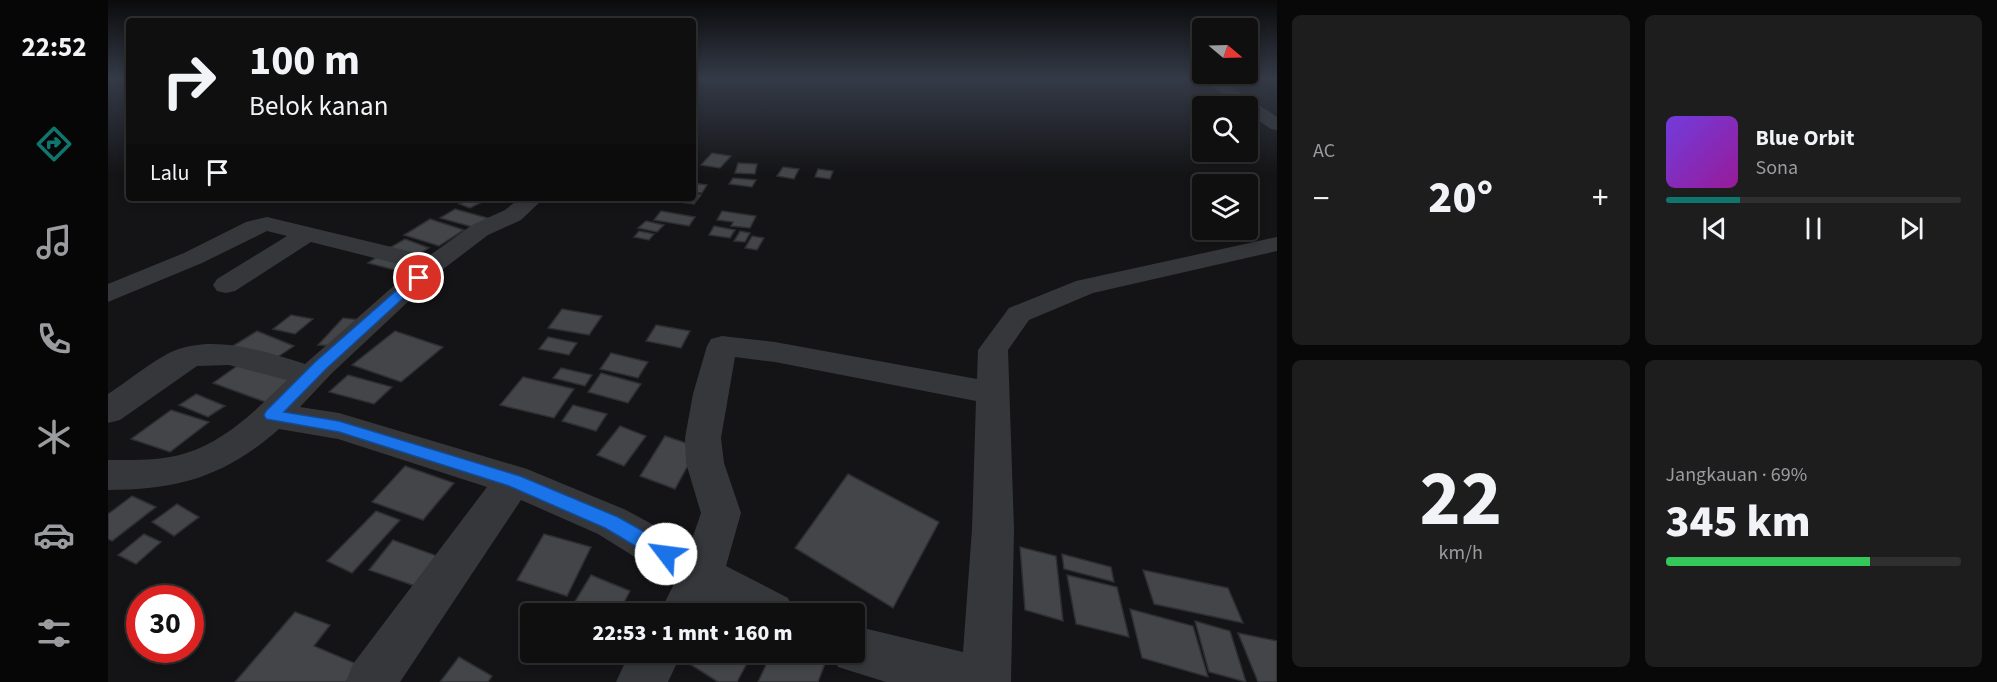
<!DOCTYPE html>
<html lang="id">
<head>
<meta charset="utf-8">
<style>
  body { margin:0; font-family:"Source Sans 3",sans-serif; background:#1d1d1e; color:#f1f3f6; height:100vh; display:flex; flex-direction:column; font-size:22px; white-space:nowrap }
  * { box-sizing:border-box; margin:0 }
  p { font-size:20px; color:#9b9c9f }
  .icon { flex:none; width:33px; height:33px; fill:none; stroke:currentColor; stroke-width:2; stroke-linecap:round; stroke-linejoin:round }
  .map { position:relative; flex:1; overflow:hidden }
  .details { display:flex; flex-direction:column; gap:15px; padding:15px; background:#080809; width:720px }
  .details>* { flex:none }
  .top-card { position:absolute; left:18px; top:18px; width:570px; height:183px; border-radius:6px; box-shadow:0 3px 9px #0003,0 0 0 2px #2f2f30; background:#0f0f10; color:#f1f3f6; overflow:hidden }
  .needle { width:39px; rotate:109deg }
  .controls { position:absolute; left:1084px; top:18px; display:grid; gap:12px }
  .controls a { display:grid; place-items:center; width:66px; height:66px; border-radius:6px; background:#0f0f10; box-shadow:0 3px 9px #0003,0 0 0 2px #2f2f30; font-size:30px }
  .speed { position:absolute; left:18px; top:585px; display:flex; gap:12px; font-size:30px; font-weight:700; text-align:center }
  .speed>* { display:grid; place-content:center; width:78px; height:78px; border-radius:50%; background:#0f0f10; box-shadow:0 3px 9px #0003,0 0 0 2px #2f2f30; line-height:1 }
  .speed .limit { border:9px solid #d22; background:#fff; color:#111 }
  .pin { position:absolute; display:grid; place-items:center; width:51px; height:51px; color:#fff; margin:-26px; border:3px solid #fff; border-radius:50%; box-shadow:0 2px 6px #0007 }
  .me { position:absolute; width:66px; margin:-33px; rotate:300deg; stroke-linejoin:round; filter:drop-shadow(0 0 4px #0008) }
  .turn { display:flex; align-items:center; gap:21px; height:126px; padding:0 24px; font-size:27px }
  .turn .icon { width:78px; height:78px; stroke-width:2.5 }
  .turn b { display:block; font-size:42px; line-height:51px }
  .then { display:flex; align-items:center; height:57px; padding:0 24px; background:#0003; gap:12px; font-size:22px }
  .big { font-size:45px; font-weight:800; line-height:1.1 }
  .details .card { flex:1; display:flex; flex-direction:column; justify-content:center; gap:9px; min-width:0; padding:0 21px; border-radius:9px; background:#1d1d1e }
  .details .dial { align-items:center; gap:0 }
  .dial b { font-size:78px; line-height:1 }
  .song { display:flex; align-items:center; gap:18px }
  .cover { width:72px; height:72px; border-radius:9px; background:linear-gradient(135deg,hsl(260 70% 55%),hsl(300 70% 35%)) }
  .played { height:6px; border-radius:3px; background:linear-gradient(90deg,#0f766e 25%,#2f2f30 25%) }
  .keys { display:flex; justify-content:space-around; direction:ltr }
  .heat { display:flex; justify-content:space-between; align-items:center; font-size:33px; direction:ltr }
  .charge { height:9px; border-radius:4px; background:linear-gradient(90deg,#34c759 69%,#2f2f30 0) }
  .details .tiles { flex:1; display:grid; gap:15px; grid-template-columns:repeat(2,1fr) }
  .trip { position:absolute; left:412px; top:603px; width:345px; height:60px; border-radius:6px; background:#0f0f10; box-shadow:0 3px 9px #0003,0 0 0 2px #2f2f30; font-weight:800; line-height:60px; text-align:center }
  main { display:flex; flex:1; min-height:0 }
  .dock { display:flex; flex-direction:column; width:108px; justify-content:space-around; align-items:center; background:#060606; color:#9b9c9f }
  .dock .icon { width:42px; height:42px }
  .dock .on { color:#0f766e }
  .dock b { font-size:27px; color:#f1f3f6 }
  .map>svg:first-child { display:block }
  .building { fill:#434549; stroke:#2e2f32; stroke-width:1.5 }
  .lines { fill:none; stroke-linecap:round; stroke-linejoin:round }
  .minor { fill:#35373a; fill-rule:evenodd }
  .route { fill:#1a73e8; stroke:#114b97; stroke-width:1.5 }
</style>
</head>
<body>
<main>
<nav class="dock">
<b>22:52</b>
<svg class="icon on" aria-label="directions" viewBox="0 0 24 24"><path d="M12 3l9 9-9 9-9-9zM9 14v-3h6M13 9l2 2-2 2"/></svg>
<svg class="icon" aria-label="music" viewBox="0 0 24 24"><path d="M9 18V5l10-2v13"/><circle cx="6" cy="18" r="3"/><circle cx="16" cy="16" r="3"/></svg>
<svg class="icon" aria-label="phone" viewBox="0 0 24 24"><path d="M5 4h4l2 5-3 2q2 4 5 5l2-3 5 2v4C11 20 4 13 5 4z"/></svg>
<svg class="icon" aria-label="climate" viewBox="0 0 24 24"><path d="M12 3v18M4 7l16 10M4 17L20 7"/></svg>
<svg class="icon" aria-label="car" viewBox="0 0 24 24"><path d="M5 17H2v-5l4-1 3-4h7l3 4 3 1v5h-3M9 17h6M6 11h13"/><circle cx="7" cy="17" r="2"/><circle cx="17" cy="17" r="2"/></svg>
<svg class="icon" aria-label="filters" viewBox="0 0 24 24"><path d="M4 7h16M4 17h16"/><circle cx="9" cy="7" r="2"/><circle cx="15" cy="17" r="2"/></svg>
</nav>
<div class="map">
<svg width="1169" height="682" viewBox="0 0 1169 682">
  <rect width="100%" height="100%" fill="#141416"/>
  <!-- building -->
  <g class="building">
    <path d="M604 153 623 156 612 168 593 165Z"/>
    <path d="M630 163 649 164 647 174 627 173Z"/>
    <path d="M675 167 691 169 686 179 669 176Z"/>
    <path d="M710 169 725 171 722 179 707 177Z"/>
    <path d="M625 178 648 180 644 187 621 184Z"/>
    <path d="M585 183 599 185 594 193 585 192Z"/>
    <path d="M585 193 593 195 586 204 563 201 566 198H585Z"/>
    <path d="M363 198H382L362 208 351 204Z"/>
    <path d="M347 209 383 219 368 228 332 218Z"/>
    <path d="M553 211 587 217 581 226 546 220Z"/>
    <path d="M614 211 648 216 642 228 623 226 625 222 609 220Z"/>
    <path d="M322 219 356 230 331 246 296 235Z"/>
    <path d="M538 221 556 225 549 232 530 228Z"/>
    <path d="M606 226 627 230 622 238 601 235Z"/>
    <path d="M531 231 546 234 541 240 526 237Z"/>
    <path d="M632 231 642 233 637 242 626 241Z"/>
    <path d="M644 236 656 238 649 250 637 248Z"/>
    <path d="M297 239 321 248 305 257 281 248Z"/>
    <path d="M275 253 306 261 291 271 260 263Z"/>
    <path d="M454 309 494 316 481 335 440 328Z"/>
    <path d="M183 315 205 319 187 334 165 329Z"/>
    <path d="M235 318 254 320 230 346 210 345Z"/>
    <path d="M548 325 582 331 573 348 538 341Z"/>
    <path d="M149 331 186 346 162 362 125 346Z"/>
    <path d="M287 331 335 347 293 382 244 365Z"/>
    <path d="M440 337 469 343 461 355 431 349Z"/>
    <path d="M503 353 540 362 530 378 492 369Z"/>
    <path d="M136 361 190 380 160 403 105 383Z"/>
    <path d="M453 368 484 375 477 386 445 378Z"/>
    <path d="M493 373 533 384 520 403 480 392Z"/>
    <path d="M240 375 284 387 266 404 221 392Z"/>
    <path d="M415 377 466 389 446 418 392 405Z"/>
    <path d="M88 394 117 406 100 417 71 405Z"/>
    <path d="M465 405 499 414 488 431 454 421Z"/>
    <path d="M63 410 101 422 62 452 23 439Z"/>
    <path d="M512 426 538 436 516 466 489 455Z"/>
    <path d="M557 436 590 447 567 489 532 476Z"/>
    <path d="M297 466 346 483 315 520 264 502Z"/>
    <path d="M740 474 831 522 785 608 687 548Z"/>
    <path d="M24 496 48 507 4 541 0 539V514Z"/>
    <path d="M69 504 91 517 66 536 44 522Z"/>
    <path d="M268 511 292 520 244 573 219 561Z"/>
    <path d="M36 534 53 542 28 564 10 555Z"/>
    <path d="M436 534 483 547 459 596 409 580Z"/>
    <path d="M285 540 332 557 310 587 261 570Z"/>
    <path d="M912 547 948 556 955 621 917 610Z"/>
    <path d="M954 554 1003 567 1006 582 956 569Z"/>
    <path d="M1035 570 1120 588 1135 623 1046 604Z"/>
    <path d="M483 575 522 591 510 614H491L466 603Z"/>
    <path d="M959 575 1009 587 1021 637 968 624Z"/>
    <path d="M1022 609 1085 626 1100 677 1034 658Z"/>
    <path d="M187 612 222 625 206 646 251 665 238 682H127Z"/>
    <path d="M1087 621 1122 631 1138 682 1101 672Z"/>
    <path d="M1130 633 1169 641V682H1150Z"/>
    <path d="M582 652H645L629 682H610L577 661Z"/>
    <path d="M664 652H702L718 661 710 682H650Z"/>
    <path d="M351 657 384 676 380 682H332Z"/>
  </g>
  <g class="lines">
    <!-- minor -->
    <g class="minor">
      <path d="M1092 78H1110L1169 117V130L1163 129 1140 113V106H1131Z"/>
      <path d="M412 198H436L413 220 380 235 334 270 224 373 192 407 231 413 419 469 518 510 582 545 593 513 578 463 577 438 585 394 599 346 603 339 614 336 667 342 869 379 870 350 901 308 968 281 1169 237V251L985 293 921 320 900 350 906 529 903 682H778L730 667 724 652H747V626L855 652 864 529 868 401 667 362 627 357 613 438 616 463 633 513 618 566 680 598 687 614H620L603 603 598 614H551L567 582 490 534 413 500 292 682H238L245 664 379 487 230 439 171 429C118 476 71 490 0 490V460C26 460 54 461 78 453 118 441 150 408 179 380L121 365 89 366 12 420 0 423V394C20 381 40 364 61 353 104 333 155 351 197 364L306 268 203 242 127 291 118 293 109 291 105 285 109 279 179 236 159 231 94 263 0 302V284L76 253 138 222 159 217 321 256 364 225 397 210Z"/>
      <path d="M522 652H574L560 682H508Z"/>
    </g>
  </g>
  <!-- sky -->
  <linearGradient id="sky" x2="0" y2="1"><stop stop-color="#0b0b0c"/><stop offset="0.45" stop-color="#343a47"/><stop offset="1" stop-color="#343a47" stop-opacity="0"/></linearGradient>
  <rect width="1169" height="174" fill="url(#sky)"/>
  <!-- route -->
  <path class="route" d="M311 274 317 278 315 280 218 369 176 412 231 421 412 476 510 517 565 548 568 554 565 560 558 562 551 560 497 528 401 486 231 432 158 419 156 415 158 411 207 362 306 275Z"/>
</svg>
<div class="controls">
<a><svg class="needle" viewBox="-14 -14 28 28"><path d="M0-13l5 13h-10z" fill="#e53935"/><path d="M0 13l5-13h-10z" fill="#9b9c9f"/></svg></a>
<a><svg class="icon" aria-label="search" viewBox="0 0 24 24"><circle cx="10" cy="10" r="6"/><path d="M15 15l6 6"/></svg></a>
<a><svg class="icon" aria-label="layers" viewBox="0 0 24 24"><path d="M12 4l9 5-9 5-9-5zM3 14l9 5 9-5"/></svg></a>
</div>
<div class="speed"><div class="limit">30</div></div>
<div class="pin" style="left:311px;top:278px;background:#d93025"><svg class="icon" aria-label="arrive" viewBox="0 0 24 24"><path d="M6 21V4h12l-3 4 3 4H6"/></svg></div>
<svg class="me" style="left:558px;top:554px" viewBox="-20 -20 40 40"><circle r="19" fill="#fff"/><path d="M0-13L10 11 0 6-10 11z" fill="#1a73e8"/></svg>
<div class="trip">22:53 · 1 mnt · 160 m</div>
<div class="top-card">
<div class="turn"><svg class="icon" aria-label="right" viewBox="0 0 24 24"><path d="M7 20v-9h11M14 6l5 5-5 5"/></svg><div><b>100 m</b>Belok kanan</div></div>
<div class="then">Lalu<svg class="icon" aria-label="arrive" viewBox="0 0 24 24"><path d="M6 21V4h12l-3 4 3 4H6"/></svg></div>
</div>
</div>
<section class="details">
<div class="tiles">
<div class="card"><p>AC</p>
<div class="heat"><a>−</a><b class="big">20°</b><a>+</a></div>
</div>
<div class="card">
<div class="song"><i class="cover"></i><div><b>Blue Orbit</b><p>Sona</p></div></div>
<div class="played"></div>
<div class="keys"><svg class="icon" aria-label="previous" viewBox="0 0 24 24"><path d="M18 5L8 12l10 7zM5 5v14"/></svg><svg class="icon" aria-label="pause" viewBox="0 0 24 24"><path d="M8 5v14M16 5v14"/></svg><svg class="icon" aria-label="next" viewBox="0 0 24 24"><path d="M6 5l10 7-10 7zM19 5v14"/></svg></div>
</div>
<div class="card dial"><b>22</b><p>km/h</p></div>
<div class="card"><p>Jangkauan · 69%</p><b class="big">345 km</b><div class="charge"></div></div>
</div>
</section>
</main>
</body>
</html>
